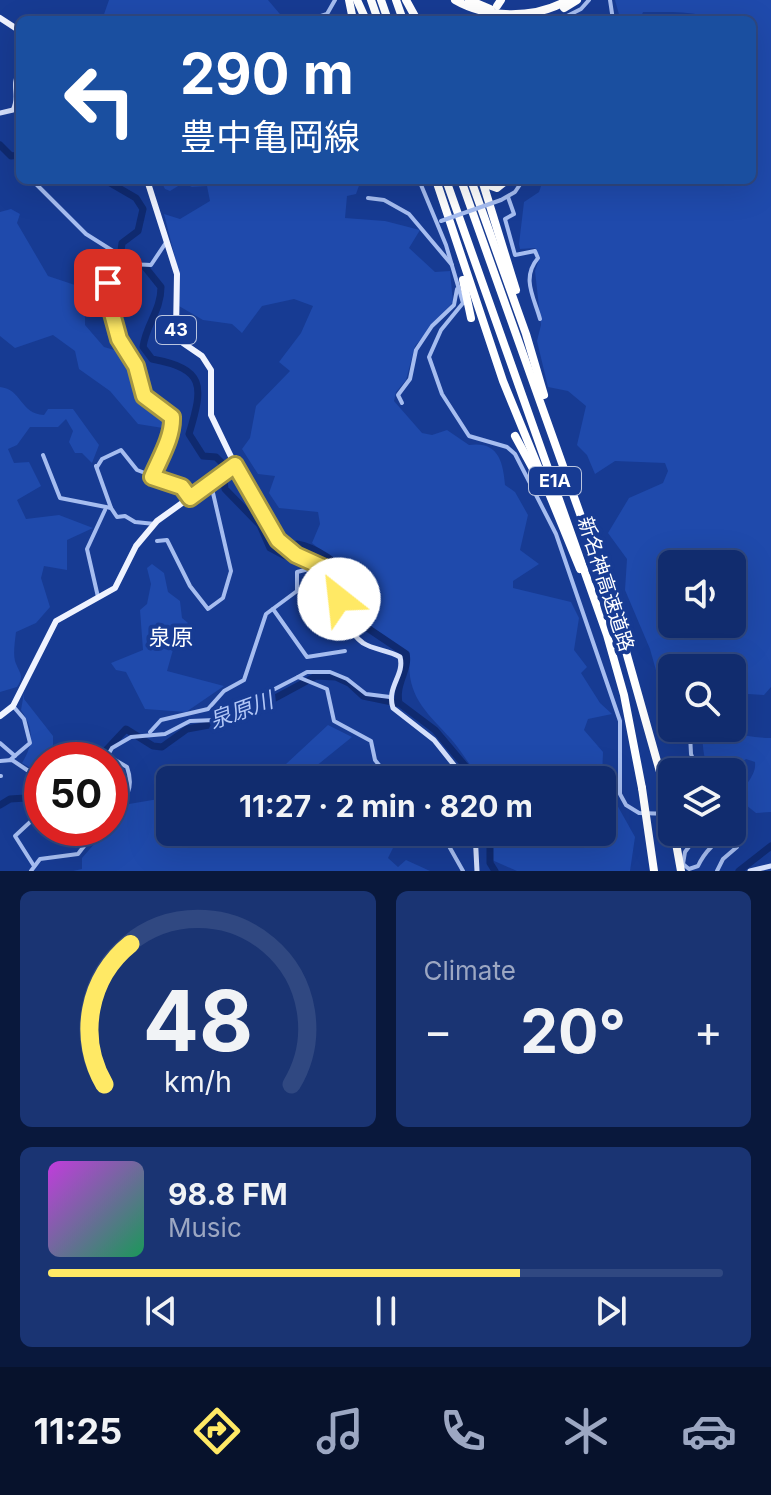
<!DOCTYPE html>
<html lang="en">
<head>
<meta charset="utf-8">
<style>
  body { margin:0; font-family:Inter,"Noto Sans JP",sans-serif; background:#1a3473; color:#f1f3f6; height:100vh; display:flex; flex-direction:column; font-size:30px; white-space:nowrap }
  * { box-sizing:border-box; margin:0 }
  p { font-size:26px; color:#9ca7c2 }
  .icon { flex:none; width:44px; height:44px; fill:none; stroke:currentColor; stroke-width:2; stroke-linecap:round; stroke-linejoin:round }
  .map { position:relative; height:871px; overflow:hidden }
  .side { display:flex; flex-direction:column; gap:20px; padding:20px; background:#09183c; flex:1 }
  .side>* { flex:none }
  .top-card { position:absolute; left:16px; top:16px; width:740px; height:168px; border-radius:12px; box-shadow:0 8px 32px #0002,0 0 0 2px #304881; background:#1a4fa0; color:#fff; overflow:hidden }
  .buttons { position:absolute; left:658px; top:550px; display:grid; gap:16px }
  .buttons a { display:grid; place-items:center; width:88px; height:88px; border-radius:12px; background:#112c6e; box-shadow:0 8px 32px #0002,0 0 0 2px #304881; font-size:40px }
  .speed { position:absolute; left:24px; top:742px; display:flex; gap:16px; font-size:40px; font-weight:700; text-align:center }
  .speed>* { display:grid; place-content:center; width:104px; height:104px; border-radius:50%; background:#112c6e; box-shadow:0 8px 32px #0002,0 0 0 2px #304881; line-height:1 }
  .speed .limit { border:12px solid #d22; background:#fff; color:#111 }
  .pin { position:absolute; display:grid; place-items:center; width:68px; height:68px; color:#fff; margin:-34px; border-radius:16px; box-shadow:0 4px 12px #0006 }
  .me { position:absolute; width:88px; margin:-44px; rotate:331deg; stroke-linejoin:round; filter:drop-shadow(0 0 6px #0008) }
  .turn { display:flex; align-items:center; gap:28px; height:168px; padding:0 32px; font-size:36px }
  .turn .icon { width:104px; height:104px; stroke-width:2.5 }
  .turn b { display:block; font-size:56px; line-height:68px }
  .big { font-size:60px; font-weight:700; line-height:1.1 }
  .side .card { flex:1; display:flex; flex-direction:column; justify-content:center; gap:12px; min-width:0; padding:0 28px; border-radius:12px; background:#1a3473 }
  .side .dial { align-items:center; gap:0 }
  .dial svg { height:208px; overflow:visible; fill:none; stroke:#304881; stroke-width:7; stroke-linecap:round; text-anchor:middle }
  .dial text { fill:#f1f3f6; stroke:none }
  .song { display:flex; align-items:center; gap:24px }
  .cover { width:96px; height:96px; border-radius:12px; background:linear-gradient(135deg,hsl(290 70% 55%),hsl(150 70% 35%)) }
  .played { height:8px; border-radius:4px; background:linear-gradient(90deg,#ffe965 70%,#304881 70%) }
  .keys { display:flex; justify-content:space-around; direction:ltr }
  .heat { display:flex; justify-content:space-between; align-items:center; font-size:44px; direction:ltr }
  .side .tiles { flex:1; display:grid; gap:20px; grid-template-columns:1fr 1fr }
  .card:last-child { grid-column:span 2 }
  .trip { position:absolute; left:156px; top:766px; width:460px; height:80px; border-radius:12px; background:#112c6e; box-shadow:0 8px 32px #0002,0 0 0 2px #304881; font-weight:700; line-height:80px; text-align:center }
  .menu { display:flex; height:128px; justify-content:space-around; align-items:center; background:#07122c; color:#9ca7c2 }
  .menu .icon { width:56px; height:56px }
  .menu .selected { color:#ffe965 }
  .menu b { font-size:36px; color:#f1f3f6 }
  .map>svg:first-child { display:block }
  .green { fill:#1f4aac; fill-rule:evenodd }
  .lines { fill:none; stroke-linecap:round; stroke-linejoin:round }
  .river { stroke:#0f2a70; stroke-width:7 }
  .minor { stroke:#a6bdf0; stroke-width:4 }
  .secondary { stroke:#d4dffb; stroke-width:5 }
  .primary { stroke:#eff3ff; stroke-width:6 }
  .motorway { stroke:#fff; stroke-width:8 }
  .minor-bridge { stroke:#a6bdf0; stroke-width:4 }
  .motorway-bridge { stroke:#fff; stroke-width:8 }
  .route-casing { stroke:#a69742; stroke-width:20 }
  .route { stroke:#ffe965; stroke-width:14 }
  .labels { text-anchor:middle; stroke-width:8; stroke-linejoin:round; paint-order:stroke }
  .shield { fill:#173b93; stroke:#b9c4df; stroke-width:2 }
  .shield-label { font-size:18px; font-weight:bold; fill:#fff }
  .street-label { font-size:20px; fill:#fff; stroke:#173b93 }
  .neighbourhood-label { font-size:22px; fill:#fff; stroke:#173b93 }
  .water-label { font-size:22px; font-style:italic; fill:#b2c7f7; stroke:#173b93 }
</style>
</head>
<body>
<div class="map">
<svg width="771" height="871" viewBox="0 0 771 871">
  <rect width="100%" height="100%" fill="#173b93"/>
  <!-- green -->
  <g class="green">
    <path d="M109 0H268L285 20H102Z"/>
    <path d="M615 0H771V687L764 695 732 693V668H672V721L669 710 659 701 657 674 650 649 625 590 627 559 608 533 629 498 663 483 668 471 665 463 615 461 595 474 587 455 577 445 586 406 568 391 548 387 537 341 541 325 535 271 540 257 535 248 520 249 519 244 524 202 539 192 543 180H752V20H702V15C683 11 662 12 643 12L640 20 620 18ZM672 564H732V624H672Z"/>
    <path d="M174 180H361L356 194 347 196 345 218 385 221 420 230 409 248 435 272 450 271 453 302 415 346 406 380 396 392 394 401 422 433 432 435 447 430 469 445C498 441 503 461 505 485L515 492 528 515 520 550 539 564 513 581V588L571 602 579 618 574 650 587 667 581 673 600 703 612 714 588 719 584 730 603 752 602 778 635 837 630 871H517L492 860 493 832H602V780H481C471 767 462 752 451 739 426 711 405 696 410 653L369 627 350 573 312 543 320 524 318 512 279 508 269 493 275 476 258 474 242 449 250 438 256 406 290 371 279 362 301 333 313 306 294 299 262 306 242 333 232 324 203 320 179 306V273L164 214 180 219 210 201 207 186 192 187 183 183 170 191 165 189 162 183Z"/>
    <path d="M11 209 20 214 17 223 48 276 78 286 86 281 97 306 85 307V325L104 347 118 351 131 368 146 408 173 419 169 429 138 424 110 391 79 369 75 351 53 335 15 348 0 336V212Z"/>
    <path d="M0 387C22 389 20 414 44 415L48 409H73L99 445 92 463 82 453H75L69 442 73 431 66 419 58 427H30L17 445 8 449 14 463 29 462 41 486 17 500 26 519 59 515 93 528 67 540V570L44 566 41 578 50 607 36 623 16 632C15 641 13 653 15 661 19 673 25 675 17 687L0 692Z"/>
    <path d="M152 564 164 573 168 592 180 601 182 618 188 623 176 639 167 671 224 686 186 712 145 709 126 672 116 670 111 663 143 650 140 610 147 604 151 584 147 568Z"/>
    <path d="M24 693V699L53 736V750L41 757 39 769 34 770 22 763C34 743 34 729 21 710Z"/>
    <path d="M328 725 352 737 305 775 307 780H183L189 772 200 779 214 772 247 771 251 764H286Z"/>
    <path d="M698 728C723 728 743 738 771 738V812L756 813 741 801C740 786 757 778 755 762L746 759 728 772H713C698 755 707 742 698 728Z"/>
    <path d="M170 797V832H401L388 858 398 867 406 860 430 871H73L82 869V858L129 804Z"/>
  </g>
  <g class="lines">
    <!-- river -->
    <g class="river">
      <path d="M0 145 11 156 20 155"/>
      <path d="M105 180 136 198 143 209 138 231 122 243 121 251 126 259 145 267 161 287C161 311 146 324 143 347L152 359C205 369 204 385 189 434L203 456 216 457 225 466"/>
      <path d="M224 480 225 489 260 525 270 548 285 556 297 544C315 547 342 564 350 581 357 594 356 611 363 625L406 654C410 669 395 683 399 703L435 730 477 780"/>
      <path d="M97 760 126 729 153 746 162 747 187 729 220 723 255 709 316 676 336 677 349 683 363 696 397 703"/>
      <path d="M0 805 10 799 42 797"/>
      <path d="M490 832V863L495 871"/>
      <path d="M739 871 771 846"/>
    </g>
    <!-- minor -->
    <g class="minor">
      <path d="M610 0 613 20"/>
      <path d="M309 20 327 14 335 0"/>
      <path d="M559 20 581 9 589 0"/>
      <path d="M38 180 35 183 86 234 113 251 115 257 107 274V295L119 339 136 366 144 396 172 417C172 437 160 457 152 477"/>
      <path d="M419 180 446 245 463 303 441 330 429 357 442 394 469 436 507 447 515 454 556 534 620 721V794L626 805 639 813 671 814"/>
      <path d="M508 197 514 214 505 219 515 255 535 251 538 258C521 278 534 297 540 319"/>
      <path d="M368 198 384 200 409 214 452 265"/>
      <path d="M501 200 515 192 523 180"/>
      <path d="M112 310 122 274 130 264 151 265 167 241"/>
      <path d="M402 403 398 395 410 379 416 350 432 326 454 305 457 289"/>
      <path d="M43 455 60 498 111 508 117 517 125 516 135 522 155 524"/>
      <path d="M96 466 111 508"/>
      <path d="M97 467 102 459 121 450 137 470 182 487 190 498"/>
      <path d="M157 541 167 540 190 586 208 609 223 598 231 571 213 493 208 484"/>
      <path d="M98 597 87 549 105 510"/>
      <path d="M273 609 307 657 345 651"/>
      <path d="M298 677 307 672H330L347 679 366 694 390 697"/>
      <path d="M150 732 161 720 208 709 224 691 244 680 266 614 297 591V572L309 569 324 571"/>
      <path d="M690 734 691 754 698 772"/>
      <path d="M0 743 15 756"/>
      <path d="M10 760 30 743 24 719 13 706"/>
      <path d="M70 760 105 754 127 767C135 789 126 800 110 815"/>
      <path d="M105 760 112 748 131 737 165 734 190 721 215 720 298 677 327 689 334 721 371 741 375 760 391 780"/>
      <path d="M0 761 12 760 27 770 42 772"/>
      <path d="M0 776H1"/>
      <path d="M441 832 463 871"/>
      <path d="M700 832 685 852 683 864 689 869 698 866C704 853 717 838 731 835L737 842V847L723 859 717 871"/>
      <path d="M34 866 15 836 42 811"/>
      <path d="M31 871 40 859 78 854 98 828"/>
    </g>
    <!-- secondary -->
    <g class="secondary">
      <path d="M0 113 13 110C21 97 10 84 20 72"/>
      <path d="M235 465 278 540 296 555 331 573C342 596 340 626 363 643 374 650 388 650 400 657 405 675 386 687 393 708L434 740 466 780"/>
      <path d="M475 832 477 871"/>
      <path d="M750 871 771 866"/>
    </g>
    <!-- primary -->
    <g class="primary">
      <path d="M0 18 20 31"/>
      <path d="M0 716 13 706 56 621 115 588 136 546 157 521 235 465 211 415V370L202 356 183 343 176 331 177 274 147 180"/>
    </g>
    <!-- motorway -->
    <g class="motorway">
      <path d="M349 0 353 20"/>
      <path d="M357 0 366 20"/>
      <path d="M371 0 378 20"/>
      <path d="M381 0 388 20"/>
      <path d="M396 0 403 20"/>
      <path d="M406 0 417 20"/>
      <path d="M455 0C488 19 535 19 568 0"/>
      <path d="M469 0 490 9"/>
      <path d="M497 6 501 0"/>
      <path d="M564 8 577 0"/>
      <path d="M438 20 520 19"/>
      <path d="M436 180 503 381 580 569"/>
      <path d="M446 180 607 635 624 695 642 788"/>
      <path d="M461 180 614 609 664 786"/>
      <path d="M471 180 526 334 544 395"/>
      <path d="M482 180 516 290"/>
      <path d="M483 183 497 188 507 180"/>
      <path d="M463 280 471 318"/>
      <path d="M515 436 538 478"/>
      <path d="M674 832 681 871"/>
    </g>
    <!-- minor-bridge -->
    <path class="minor-bridge" d="M441 221 501 200"/>
    <!-- motorway-bridge -->
    <g class="motorway-bridge">
      <path d="M664 786 672 824"/>
      <path d="M642 788 654 871"/>
    </g>
  </g>
  <g class="lines">
    <defs>
      <path id="route" d="M108 283 107 295 119 339 136 366 144 396 172 417C173 437 160 458 152 477L182 487 190 498 235 465 278 540 296 555 327 569 339 599"/>
    </defs>
    <!-- route casing -->
    <use href="#route" class="route-casing"/>
    <!-- route -->
    <use href="#route" class="route"/>
  </g>
  <g class="labels">
    <!-- shield labels -->
    <g class="shield">
      <rect x="156" y="316" width="40" height="28" rx="6"/>
      <rect x="529" y="467" width="52" height="28" rx="6"/>
    </g>
    <g class="shield-label">
      <text x="176" y="336">43</text>
      <text x="555" y="487">E1A</text>
    </g>
    <!-- street labels -->
    <g class="street-label">
      <text transform="translate(606 584) rotate(72)" y="7">新名神高速道路</text>
    </g>
    <!-- neighbourhood labels -->
    <g class="neighbourhood-label">
      <text x="171" y="645">泉原</text>
    </g>
    <!-- water labels -->
    <g class="water-label">
      <text transform="translate(241 710) rotate(-20)" y="8">泉原川</text>
    </g>
  </g>
</svg>
<div class="buttons">
<a><svg class="icon" aria-label="sound" viewBox="0 0 24 24"><path d="M4 9h4l5-4v14l-5-4H4zM17 9q2 3 0 6"/></svg></a>
<a><svg class="icon" aria-label="search" viewBox="0 0 24 24"><circle cx="10" cy="10" r="6"/><path d="M15 15l6 6"/></svg></a>
<a><svg class="icon" aria-label="layers" viewBox="0 0 24 24"><path d="M12 4l9 5-9 5-9-5zM3 14l9 5 9-5"/></svg></a>
</div>
<div class="speed"><div class="limit">50</div></div>
<div class="pin" style="left:108px;top:283px;background:#d93025"><svg class="icon" aria-label="arrive" viewBox="0 0 24 24"><path d="M6 21V4h12l-3 4 3 4H6"/></svg></div>
<svg class="me" style="left:339px;top:599px" viewBox="-20 -20 40 40"><circle r="19" fill="#fff"/><path d="M0-13L10 11 0 6-10 11z" fill="#ffe965"/></svg>
<div class="trip">11:27 · 2 min · 820 m</div>
<div class="top-card">
<div class="turn"><svg class="icon" aria-label="left" viewBox="0 0 24 24"><path d="M17 20v-9H6M10 6l-5 5 5 5"/></svg><div><b>290 m</b>豊中亀岡線</div></div>
</div>
</div>
<section class="side">
<div class="tiles">
<div class="card dial"><svg viewBox="0 0 100 80">
<path d="M14 69A42 42 0 1 1 86 69"/>
<path d="M14 69A42 42 0 0 1 24 15" stroke="#ffe965"/>
<text x="50" y="56" font-size="32" font-weight="700">48</text>
<text x="50" y="72" font-size="11">km/h</text>
</svg></div>
<div class="card"><p>Climate</p>
<div class="heat"><a>−</a><b class="big">20°</b><a>+</a></div>
</div>
<div class="card">
<div class="song"><i class="cover"></i><div><b>98.8 FM</b><p>Music</p></div></div>
<div class="played"></div>
<div class="keys"><svg class="icon" aria-label="previous" viewBox="0 0 24 24"><path d="M18 5L8 12l10 7zM5 5v14"/></svg><svg class="icon" aria-label="pause" viewBox="0 0 24 24"><path d="M8 5v14M16 5v14"/></svg><svg class="icon" aria-label="next" viewBox="0 0 24 24"><path d="M6 5l10 7-10 7zM19 5v14"/></svg></div>
</div>
</div>
</section>
<nav class="menu">
<b>11:25</b>
<svg class="icon selected" aria-label="directions" viewBox="0 0 24 24"><path d="M12 3l9 9-9 9-9-9zM9 14v-3h6M13 9l2 2-2 2"/></svg>
<svg class="icon" aria-label="music" viewBox="0 0 24 24"><path d="M9 18V5l10-2v13"/><circle cx="6" cy="18" r="3"/><circle cx="16" cy="16" r="3"/></svg>
<svg class="icon" aria-label="phone" viewBox="0 0 24 24"><path d="M5 4h4l2 5-3 2q2 4 5 5l2-3 5 2v4C11 20 4 13 5 4z"/></svg>
<svg class="icon" aria-label="climate" viewBox="0 0 24 24"><path d="M12 3v18M4 7l16 10M4 17L20 7"/></svg>
<svg class="icon" aria-label="car" viewBox="0 0 24 24"><path d="M5 17H2v-5l4-1 3-4h7l3 4 3 1v5h-3M9 17h6M6 11h13"/><circle cx="7" cy="17" r="2"/><circle cx="17" cy="17" r="2"/></svg>
</nav>
</body>
</html>
